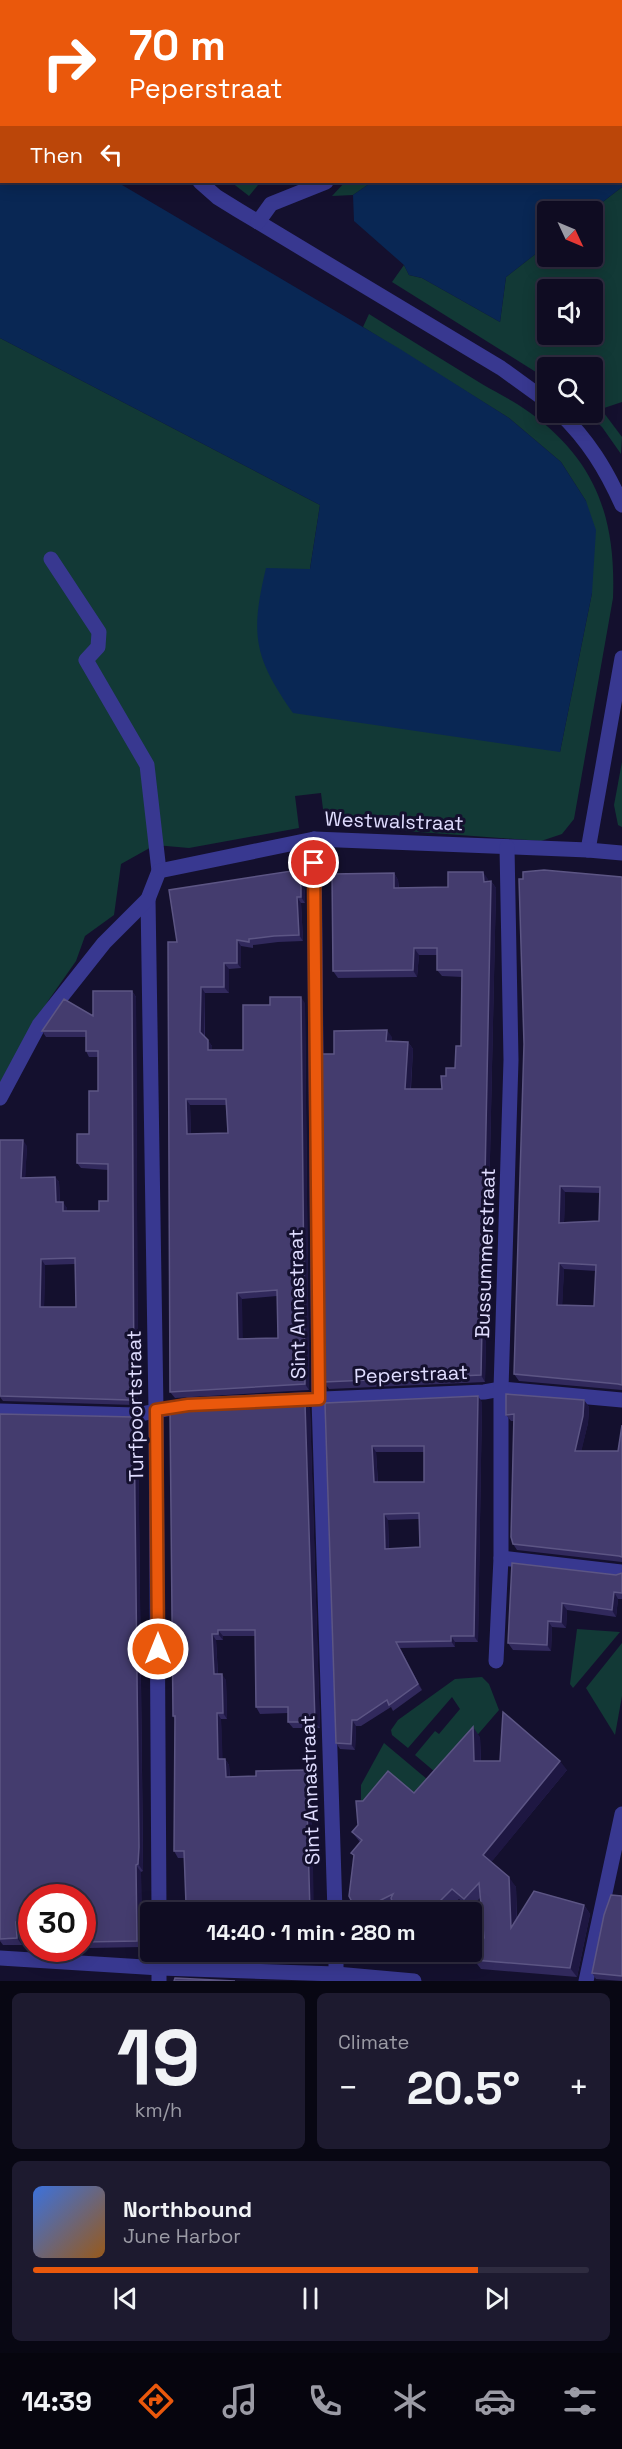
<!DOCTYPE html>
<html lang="en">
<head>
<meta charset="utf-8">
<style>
  body { margin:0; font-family:"Space Grotesk",sans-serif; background:#1d1a2f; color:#f1f3f6; height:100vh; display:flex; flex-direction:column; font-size:22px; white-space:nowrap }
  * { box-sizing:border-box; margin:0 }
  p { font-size:20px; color:#9b9ba5 }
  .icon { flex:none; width:33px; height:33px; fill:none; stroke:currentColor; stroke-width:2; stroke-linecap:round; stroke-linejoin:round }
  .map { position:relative; height:1981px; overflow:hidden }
  .details { display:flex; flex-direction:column; gap:12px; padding:12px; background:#080713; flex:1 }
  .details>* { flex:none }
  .hud { position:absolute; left:0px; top:0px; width:622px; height:183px; box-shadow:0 3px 15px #0003,0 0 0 2px #2f2c40; background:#ea580c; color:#fff; overflow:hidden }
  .needle { width:39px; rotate:134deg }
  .buttons { position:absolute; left:537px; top:201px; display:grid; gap:12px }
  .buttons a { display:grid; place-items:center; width:66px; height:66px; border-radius:6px; background:#0f0c22; box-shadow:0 3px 15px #0003,0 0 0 2px #2f2c40; font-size:30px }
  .speed { position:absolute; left:18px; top:1884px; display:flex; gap:12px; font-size:30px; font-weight:700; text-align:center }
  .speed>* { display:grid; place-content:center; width:78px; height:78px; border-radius:50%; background:#0f0c22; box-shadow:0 3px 15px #0003,0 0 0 2px #2f2c40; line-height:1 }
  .speed .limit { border:9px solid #d22; background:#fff; color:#111 }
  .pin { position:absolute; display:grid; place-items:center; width:51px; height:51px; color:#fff; margin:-26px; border:3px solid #fff; border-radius:50%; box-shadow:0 2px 6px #0007 }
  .me { position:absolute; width:66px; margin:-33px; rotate:0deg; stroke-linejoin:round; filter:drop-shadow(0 0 4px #0008) }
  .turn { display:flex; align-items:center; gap:21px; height:126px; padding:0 30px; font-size:27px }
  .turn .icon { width:78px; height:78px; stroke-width:2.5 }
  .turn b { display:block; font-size:42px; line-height:51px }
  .then { display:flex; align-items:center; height:57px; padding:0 30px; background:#0003; gap:12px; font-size:22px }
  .big { font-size:45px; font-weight:800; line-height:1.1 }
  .details .widget { flex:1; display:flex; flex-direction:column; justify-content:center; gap:9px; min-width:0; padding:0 21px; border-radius:9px; background:#1d1a2f }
  .details .dial { align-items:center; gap:0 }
  .dial b { font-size:78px; line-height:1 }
  .song { display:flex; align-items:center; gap:18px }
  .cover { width:72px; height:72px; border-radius:9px; background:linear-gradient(135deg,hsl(220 70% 55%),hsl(30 70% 35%)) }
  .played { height:6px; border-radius:3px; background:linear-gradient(90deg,#ea580c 80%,#2f2c40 80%) }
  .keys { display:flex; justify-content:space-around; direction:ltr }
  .heat { display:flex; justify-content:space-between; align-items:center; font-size:33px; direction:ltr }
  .details .tiles { flex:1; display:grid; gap:12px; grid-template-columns:1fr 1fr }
  .widget:last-child { grid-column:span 2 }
  .trip { position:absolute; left:140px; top:1902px; width:342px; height:60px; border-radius:6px; background:#0f0c22; box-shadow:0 3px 15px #0003,0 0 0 2px #2f2c40; font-weight:800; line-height:60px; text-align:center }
  .tabs { display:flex; height:96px; justify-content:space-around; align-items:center; background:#06050e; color:#9b9ba5 }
  .tabs .icon { width:42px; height:42px }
  .tabs .current { color:#ea580c }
  .tabs b { font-size:27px; color:#f1f3f6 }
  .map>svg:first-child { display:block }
  .green { fill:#123936; fill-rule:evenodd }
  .water { fill:#092754 }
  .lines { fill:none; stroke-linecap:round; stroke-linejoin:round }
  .minor { stroke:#383890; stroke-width:15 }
  .wall { fill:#31295c; fill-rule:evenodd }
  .shaded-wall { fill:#1e1742 }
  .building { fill:#443c6e; stroke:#5c5584; stroke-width:1.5; fill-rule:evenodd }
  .route-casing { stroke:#983908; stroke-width:15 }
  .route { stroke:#ea580c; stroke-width:10 }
  .labels { text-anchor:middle; stroke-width:6; stroke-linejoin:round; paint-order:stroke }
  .street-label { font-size:20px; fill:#e0ddff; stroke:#14102e }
</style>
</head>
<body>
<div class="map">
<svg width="622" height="1981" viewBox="0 0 622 1981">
  <rect width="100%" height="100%" fill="#14102e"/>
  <!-- green -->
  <g class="green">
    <path d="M479 0H616L477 2Z"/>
    <path d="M0 5 2 6 1 113 0 112Z"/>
    <path d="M231 182H266L258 185 249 196Z"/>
    <path d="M345 182H372L353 195 332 196Z"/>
    <path d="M622 187V402L601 409 622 437 621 454 602 427 588 413 592 412V368H548L547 379 392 282 404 265 409 275 422 278 500 322 506 277 547 245 548 256H592V212L591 211ZM548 290H592V334H548Z"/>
    <path d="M369 314C406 337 444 361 482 384 497 393 514 401 529 412 596 460 616 518 613 598L574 819 562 834 541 841 325 825 321 793 295 796 299 828 189 848 155 845 121 864 114 915 85 936 76 961 48 1001 0 1087V338L320 505 310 569 560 752 592 593 586 501 561 462 509 418 363 327Z"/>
    <path d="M622 762V827L618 825 614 805Z"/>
    <path d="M577 1629 620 1632 573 1688 570 1684Z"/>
    <path d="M622 1643V1696L615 1735 586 1688Z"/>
    <path d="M482 1677 489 1684 499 1710 441 1777 415 1755 435 1731 439 1734 460 1709 452 1697 408 1748 392 1735 391 1730 398 1720 455 1679Z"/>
    <path d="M384 1743 434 1785 421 1801 361 1810V1785Z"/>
  </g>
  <!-- water -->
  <g class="water">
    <path d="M0 0H91L2 2 1 6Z"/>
    <path d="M288 0H479L290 2Z"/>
    <path d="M616 0H622V187L591 211 548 212 547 245 506 277 500 322 422 278 409 275 404 265 354 221 353 195 372 182H621V2L614 1Z"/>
    <path d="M0 112 2 182H117L400 349 509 418 561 462 586 501 596 530 592 593 560 752 293 713C254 657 250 635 266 568L310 569 320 505 0 338Z"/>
  </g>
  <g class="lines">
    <!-- minor -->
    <g class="minor">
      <path d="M124 2V0"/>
      <path d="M200 182 217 197 238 210 501 368 548 402"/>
      <path d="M258 222 271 204 326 182"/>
      <path d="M559 412C588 440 606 469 622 505"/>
      <path d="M51 559 99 632 98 647 86 660 147 765 159 871"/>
      <path d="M314 839 319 1399 335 1912"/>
      <path d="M588 850 622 658"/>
      <path d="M148 899 156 1410 159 1912"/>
      <path d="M0 1098 39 1025 104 943 148 899 159 871 314 839 588 850 622 853"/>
      <path d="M0 1411 135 1415 188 1405 484 1392 501 1389 622 1400"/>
      <path d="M501 1558 622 1572"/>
      <path d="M496 1661 501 1558V1389L511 1060 507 847"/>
      <path d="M0 1958 160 1968 336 1974 414 1981"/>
      <path d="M159 1981V1952"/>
      <path d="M336 1981V1952"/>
      <path d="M586 1981 622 1814"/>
    </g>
  </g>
  <!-- wall -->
  <g class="wall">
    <path d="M394 873 398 880 399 888 448 887 488 879V881H491L496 888 485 1382 329 1389 324 1382 334 1054 392 1037 391 1041 408 1042 413 1049 411 1089H442L446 1076 455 1068 461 1046 462 977 442 976 437 970V955H419L417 977 338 978 333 971Z"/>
    <path d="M302 876 305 893V903H301L303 941 278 942 253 945V948L241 946V968L229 969V993H205V1037L212 1046V1050H243L270 1005 305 1003 309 1390 175 1398 170 1392 177 942ZM190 1105H226L228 1133 191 1134ZM277 1296 278 1338 242 1339V1299Z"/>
    <path d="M622 877V1390L519 1381 514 1374ZM565 1192 600 1193 599 1221 564 1222ZM564 1269 596 1271 594 1306 562 1305Z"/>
    <path d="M132 991 136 997 138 1403 134 1405 3 1401 0 1397V1218L27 1146 25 1177H55L59 1182 60 1202 67 1208 66 1211H99L108 1201V1170L81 1168 77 1163 89 1134 98 1091V1057H89L86 1051V1037H46L42 1031 93 1016ZM75 1264 76 1307H44L45 1265Z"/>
    <path d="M584 1400 589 1407 588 1423 581 1451H618L622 1425V1562L517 1550 513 1544 514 1421H511L506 1415Z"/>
    <path d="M482 1402 478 1642H455V1647L400 1648 422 1690 393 1711 391 1707 361 1726H356L355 1750 340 1749 336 1743 325 1403ZM376 1452H424V1482H378ZM419 1519 420 1547 389 1549 388 1520Z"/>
    <path d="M305 1403 310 1409 320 1728H293L288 1722V1713L260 1714 256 1707 255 1636H223V1640H216L218 1674 226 1680 227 1719H221L222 1759H225L229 1765 230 1777 256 1776 306 1770 311 1776 186 1904 184 1858H178L174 1851 175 1720 173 1716Z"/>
    <path d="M0 1414 134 1417 138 1424 143 1854V1871L141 1872 142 1947 90 1948 89 1947 82 1946V1898H32V1929H21L22 1945H3L0 1941Z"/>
    <path d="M512 1563 616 1575 622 1573V1599H618L616 1617 567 1610 566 1628 552 1627 551 1651 513 1650 508 1643Z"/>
    <path d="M480 1737 481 1761 567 1770 491 1862 516 1887 517 1918 584 1905 590 1914 577 1977 481 1969 474 1960 484 1938 480 1898 470 1909 459 1899 445 1912H396L394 1906 382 1912H358L349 1896 354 1857 351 1853 360 1842 352 1832 414 1793Z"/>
    <path d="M622 1896V1981L596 1979 592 1973Z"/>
    <path d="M216 1952H315V1957Z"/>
  </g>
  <!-- shaded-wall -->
  <g class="shaded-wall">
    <path d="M298 870 302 876 305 893V903L301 897Z"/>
    <path d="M483 872 488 879 489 888 484 882Z"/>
    <path d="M394 873 398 880 399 895 394 888Z"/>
    <path d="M491 881 496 888 485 1382 481 1375Z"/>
    <path d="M297 897 301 903 303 941 299 935Z"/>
    <path d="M237 940 241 946V968L237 963Z"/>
    <path d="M414 948 419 955 417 977 413 970Z"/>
    <path d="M224 963 229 969V993L224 987Z"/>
    <path d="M201 987 205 993 204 1038 200 1032Z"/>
    <path d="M132 991 136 997 138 1403 134 1398Z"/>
    <path d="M301 997 305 1003 309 1390 305 1384Z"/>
    <path d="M387 1030 392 1037 391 1048 386 1041Z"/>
    <path d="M208 1040 212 1046V1056L208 1050Z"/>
    <path d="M408 1042 413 1049 410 1096 405 1089Z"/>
    <path d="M186 1099 190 1105 191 1140 187 1134Z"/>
    <path d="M23 1140 27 1146 25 1183 21 1178Z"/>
    <path d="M55 1177 59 1182 60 1207 56 1202Z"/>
    <path d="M560 1186 565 1192 564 1229 559 1223Z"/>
    <path d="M63 1202 67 1208 66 1216 63 1211Z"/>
    <path d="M41 1259 45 1265 44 1313 40 1307Z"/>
    <path d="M559 1263 564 1269 562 1312 557 1305Z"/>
    <path d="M237 1293 242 1299 243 1345 238 1339Z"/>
    <path d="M478 1396 482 1402 478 1642 474 1636Z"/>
    <path d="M584 1400 589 1407 588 1423 580 1457 575 1451Z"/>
    <path d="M305 1403 310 1409 320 1728 315 1722Z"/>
    <path d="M134 1417 138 1424 143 1871 138 1864Z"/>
    <path d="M372 1446 376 1452 378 1488 374 1482Z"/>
    <path d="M384 1514 388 1520 389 1555 385 1549Z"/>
    <path d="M614 1592 618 1599 616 1617 612 1610Z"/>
    <path d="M562 1603 567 1610 566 1628 561 1622Z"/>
    <path d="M548 1621 552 1627 551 1651 547 1645Z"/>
    <path d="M218 1630 223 1636V1640L218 1634Z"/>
    <path d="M212 1634 216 1640 218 1680 214 1674Z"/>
    <path d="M451 1636 455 1642V1647L451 1641Z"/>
    <path d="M396 1642 400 1648 422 1690 418 1684Z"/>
    <path d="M222 1674 226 1680 227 1719 223 1713Z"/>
    <path d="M217 1713 221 1719 223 1765 218 1759Z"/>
    <path d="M352 1720 356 1726 355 1750 351 1744Z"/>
    <path d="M473 1727 480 1737 481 1770 474 1761Z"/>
    <path d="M225 1759 229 1765 230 1783 226 1777Z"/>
    <path d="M560 1761 567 1770 489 1865 483 1855Z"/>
    <path d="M306 1770 311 1776 314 1912H310Z"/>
    <path d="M136 1865 141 1872 142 1947 137 1941Z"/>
    <path d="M509 1877 516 1887 517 1937 511 1928Z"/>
    <path d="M584 1905 590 1914 577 1977 570 1968Z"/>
    <path d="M16 1922 21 1929 22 1945 17 1938Z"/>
  </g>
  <!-- building -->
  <g class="building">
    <path d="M298 870 301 887V897H297L299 935 274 936 249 939V942L237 940V963H224V987H201L200 1032 208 1040V1050H243V1005H270V997H301L305 1384 170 1392 168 942H177L169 890ZM186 1099H226L228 1133 187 1134ZM277 1290 278 1338 238 1339 237 1293Z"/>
    <path d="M544 870 622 877V1385L618 1384 514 1374 524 1044 519 879H523V872ZM560 1186 600 1187 599 1221 559 1223ZM559 1263 596 1265 594 1306 557 1305Z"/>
    <path d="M448 872H483L484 882 491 881 481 1375 324 1382 321 1054H334V1031L387 1030 386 1041 408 1042 405 1089H442L441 1076H446V1068H455L456 1046H461L462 970H437V948H414L413 970 333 971 332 874 394 873V888L448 887Z"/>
    <path d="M93 991H132L134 1398 130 1400 0 1396V1140H23L21 1178 55 1177 56 1202H63V1211H99V1201H108V1164L77 1163V1134H89V1091H98V1051H86V1031H42L64 999 93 1016ZM75 1258 76 1307H40L41 1259Z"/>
    <path d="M506 1394 584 1400 583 1416 575 1451H618L622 1425V1557L619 1556 513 1544 511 1537 514 1414 506 1415Z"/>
    <path d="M478 1396 474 1636H451V1641L396 1642 418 1684 389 1705 387 1700 357 1720H352L351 1744 336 1743 325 1403ZM372 1446H424V1482H374ZM419 1513 420 1547 385 1549 384 1514Z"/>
    <path d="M305 1403 315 1722H288V1707H256L255 1630H218V1634H212L214 1674H222L223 1713H217L218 1759H225L226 1777 256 1776V1771L306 1770 310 1912H177L176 1905 186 1904 184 1851H174L175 1716H173L170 1411 185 1409Z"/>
    <path d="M0 1414 134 1417 139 1847 138 1864 136 1865 137 1941 85 1942 86 1940H82V1898H32V1922H16L17 1938 0 1939Z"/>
    <path d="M512 1563 616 1575 622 1573V1593L614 1592 612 1610 562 1603 561 1622 548 1621 547 1645 508 1643Z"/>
    <path d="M503 1712 560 1761 483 1855 509 1877 511 1928 534 1891 584 1905 570 1968 474 1960 473 1941 484 1938 479 1883 464 1899 452 1889 429 1912H396L391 1898 393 1894 357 1912 349 1896 354 1855 351 1853 362 1840 352 1832 358 1825 356 1801H363L388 1771 414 1793 473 1727 474 1761H500Z"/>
    <path d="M611 1895 622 1896V1976L592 1973 604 1915Z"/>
    <path d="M175 1978 235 1981H174Z"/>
  </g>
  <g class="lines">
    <defs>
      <path id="route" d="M158 1649 156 1410 188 1405 319 1399 314 863"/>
    </defs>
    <!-- route casing -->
    <use href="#route" class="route-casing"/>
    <!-- route -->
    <use href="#route" class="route"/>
  </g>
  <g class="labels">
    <!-- street labels -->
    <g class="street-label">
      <text transform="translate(394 821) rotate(2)" y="7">Westwalstraat</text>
      <text transform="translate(485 1253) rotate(-88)" y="7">Bussummerstraat</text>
      <text transform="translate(297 1304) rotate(-91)" y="7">Sint Annastraat</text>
      <text transform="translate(411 1374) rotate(-2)" y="7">Peperstraat</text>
      <text transform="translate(135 1406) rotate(-91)" y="7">Turfpoortstraat</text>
      <text transform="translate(310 1790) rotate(-92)" y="7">Sint Annastraat</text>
    </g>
  </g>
</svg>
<div class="buttons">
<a><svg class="needle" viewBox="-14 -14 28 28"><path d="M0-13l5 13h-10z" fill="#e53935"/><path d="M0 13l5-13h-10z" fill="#9b9ba5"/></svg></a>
<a><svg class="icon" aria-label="sound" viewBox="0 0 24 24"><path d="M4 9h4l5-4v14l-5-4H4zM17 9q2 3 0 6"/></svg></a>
<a><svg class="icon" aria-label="search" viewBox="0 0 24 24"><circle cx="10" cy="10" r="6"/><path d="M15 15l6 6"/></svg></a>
</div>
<div class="speed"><div class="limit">30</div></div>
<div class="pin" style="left:314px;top:863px;background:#d93025"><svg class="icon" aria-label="arrive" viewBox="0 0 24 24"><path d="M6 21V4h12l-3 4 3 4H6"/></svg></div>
<svg class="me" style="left:158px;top:1649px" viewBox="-20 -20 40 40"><circle r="17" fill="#ea580c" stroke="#fff" stroke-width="3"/><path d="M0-11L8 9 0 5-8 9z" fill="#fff"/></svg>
<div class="trip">14:40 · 1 min · 280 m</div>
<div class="hud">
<div class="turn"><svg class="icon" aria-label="right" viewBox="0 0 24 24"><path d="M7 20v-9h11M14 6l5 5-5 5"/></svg><div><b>70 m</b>Peperstraat</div></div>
<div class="then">Then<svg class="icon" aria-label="left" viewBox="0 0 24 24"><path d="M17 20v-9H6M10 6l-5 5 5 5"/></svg></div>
</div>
</div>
<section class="details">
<div class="tiles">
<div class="widget dial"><b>19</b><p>km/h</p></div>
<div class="widget"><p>Climate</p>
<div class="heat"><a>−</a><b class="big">20.5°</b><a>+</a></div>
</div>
<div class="widget">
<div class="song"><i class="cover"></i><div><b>Northbound</b><p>June Harbor</p></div></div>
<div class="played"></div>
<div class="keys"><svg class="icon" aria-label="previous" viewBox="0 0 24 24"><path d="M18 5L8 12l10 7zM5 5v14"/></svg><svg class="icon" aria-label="pause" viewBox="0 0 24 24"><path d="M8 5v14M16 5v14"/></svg><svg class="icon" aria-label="next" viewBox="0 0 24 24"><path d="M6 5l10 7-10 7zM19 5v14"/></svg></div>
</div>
</div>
</section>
<nav class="tabs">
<b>14:39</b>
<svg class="icon current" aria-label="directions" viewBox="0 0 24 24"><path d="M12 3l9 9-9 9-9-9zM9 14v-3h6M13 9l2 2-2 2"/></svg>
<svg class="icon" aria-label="music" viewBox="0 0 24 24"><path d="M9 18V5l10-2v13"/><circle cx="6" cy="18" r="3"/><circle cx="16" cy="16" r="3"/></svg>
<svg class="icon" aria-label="phone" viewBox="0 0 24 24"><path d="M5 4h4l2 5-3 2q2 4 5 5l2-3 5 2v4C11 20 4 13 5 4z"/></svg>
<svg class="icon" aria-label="climate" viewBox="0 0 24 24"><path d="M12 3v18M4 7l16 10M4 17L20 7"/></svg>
<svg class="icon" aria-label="car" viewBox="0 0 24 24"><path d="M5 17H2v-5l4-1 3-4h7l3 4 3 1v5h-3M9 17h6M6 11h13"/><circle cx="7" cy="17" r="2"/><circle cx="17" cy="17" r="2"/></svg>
<svg class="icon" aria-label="filters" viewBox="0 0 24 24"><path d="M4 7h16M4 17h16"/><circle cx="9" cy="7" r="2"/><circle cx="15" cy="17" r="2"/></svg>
</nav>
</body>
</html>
